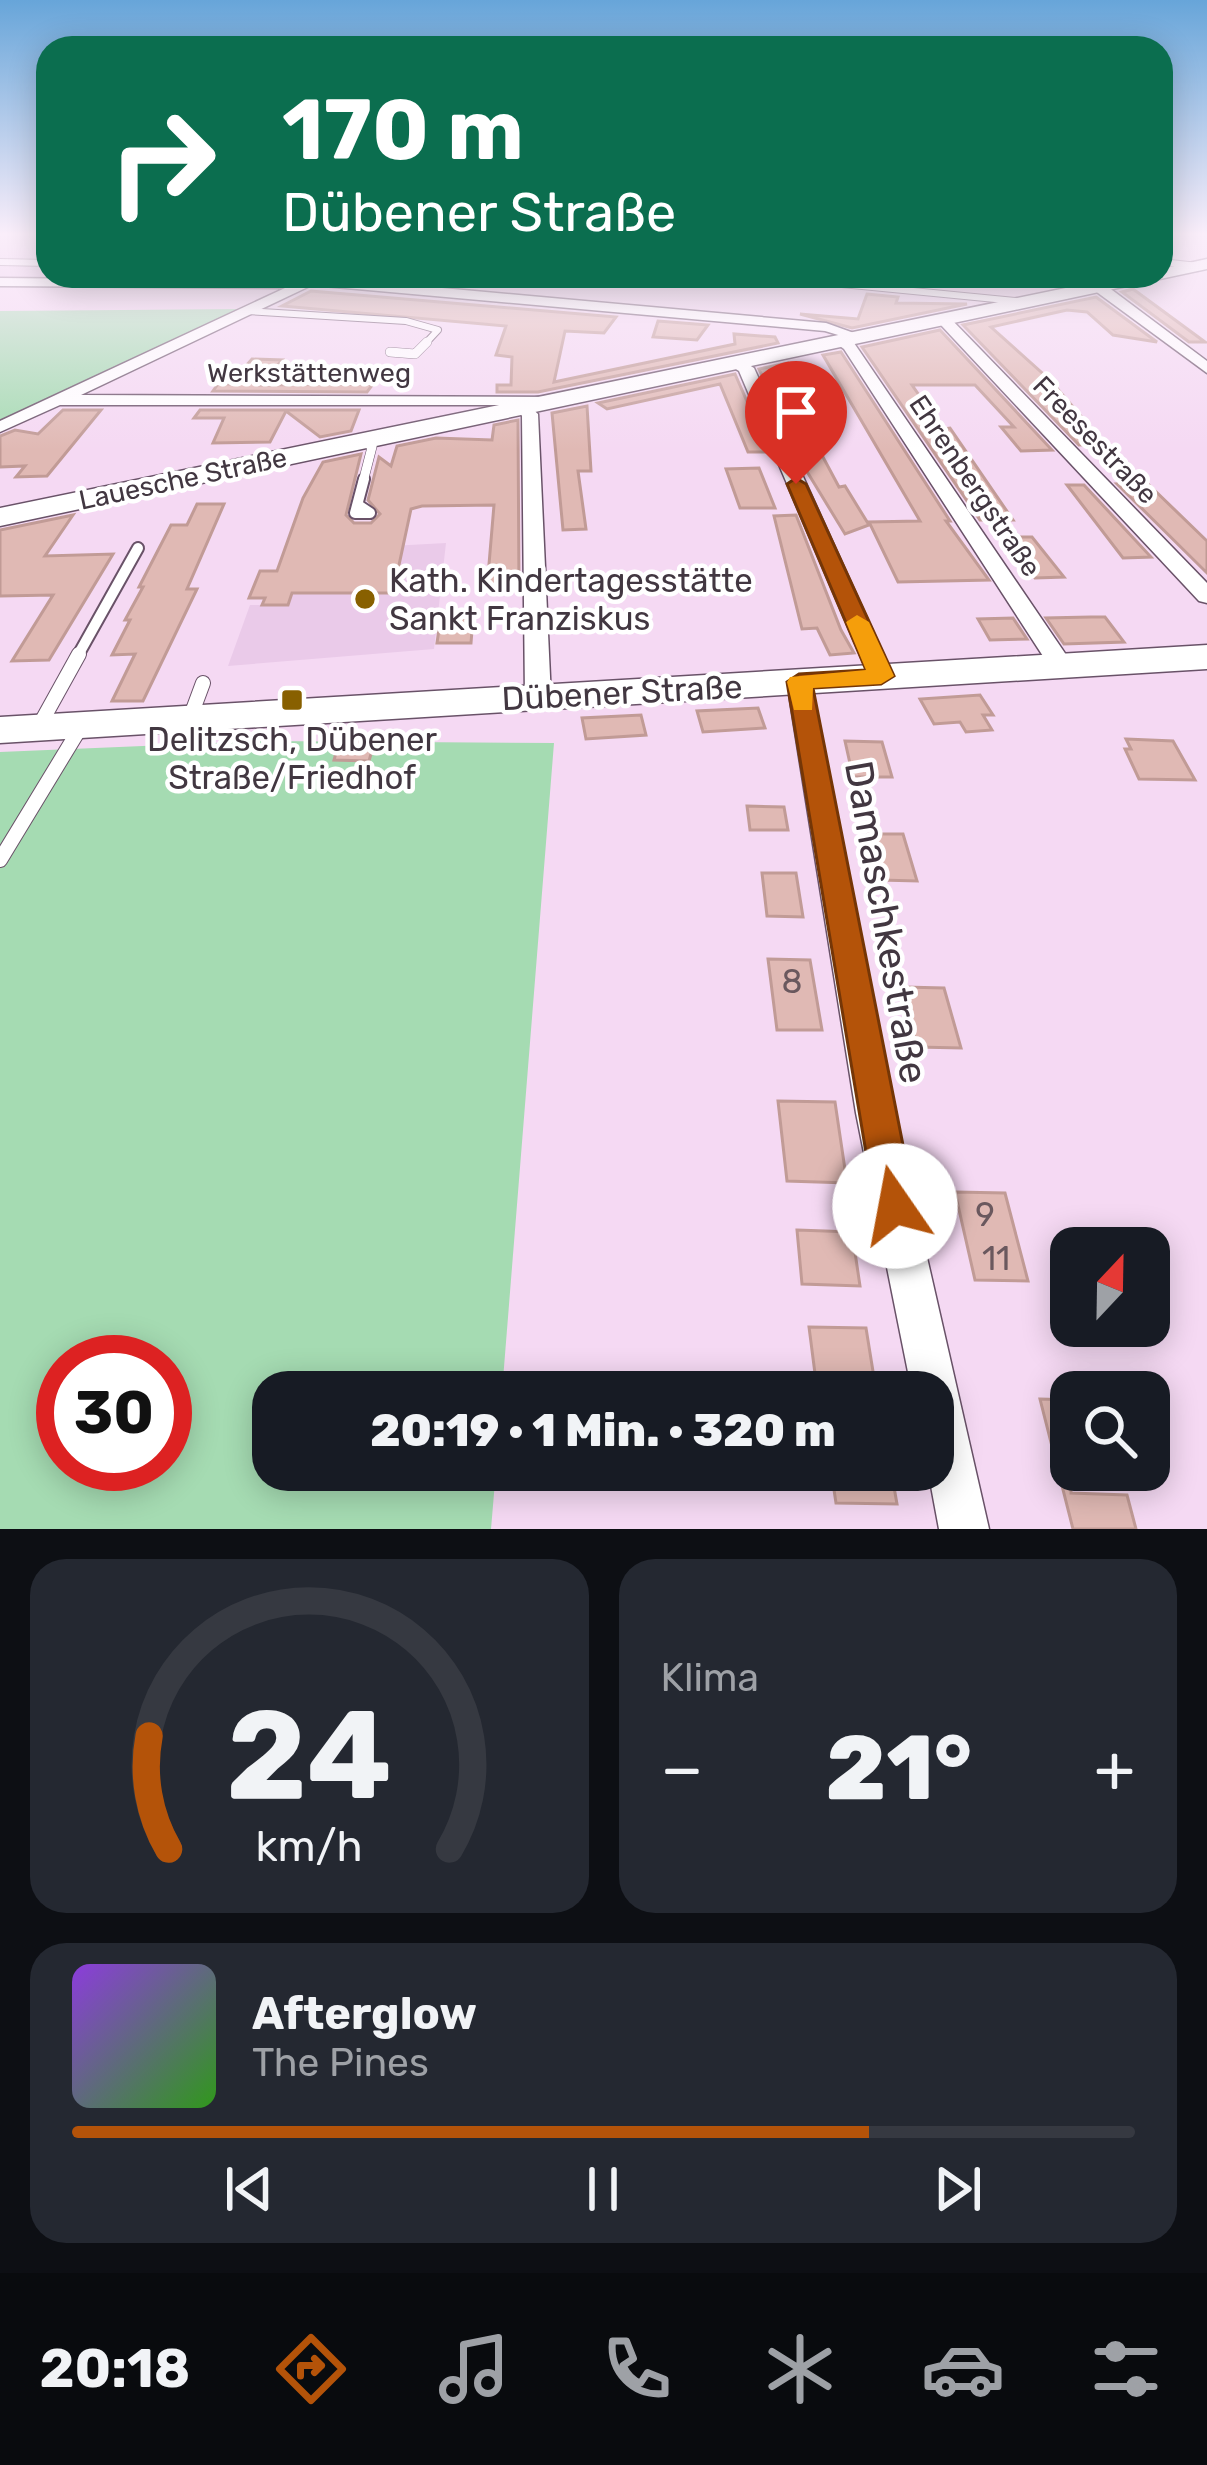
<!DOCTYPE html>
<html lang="de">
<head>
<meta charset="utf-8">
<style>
  body { margin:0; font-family:Rubik,sans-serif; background:#242831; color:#f1f3f6; height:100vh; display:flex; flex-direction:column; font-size:45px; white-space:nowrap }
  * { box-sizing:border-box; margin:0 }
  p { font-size:39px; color:#9ea1a6 }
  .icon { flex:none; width:66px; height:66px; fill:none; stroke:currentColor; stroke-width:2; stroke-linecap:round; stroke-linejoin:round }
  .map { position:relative; height:1529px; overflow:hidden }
  .panel { display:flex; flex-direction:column; gap:30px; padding:30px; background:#0d0f14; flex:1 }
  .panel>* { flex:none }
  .banner { position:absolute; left:36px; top:36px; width:1137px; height:252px; border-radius:36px; box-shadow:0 6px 30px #0003; background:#0b6e4f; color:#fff; overflow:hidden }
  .needle { width:78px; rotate:22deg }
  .fabs { position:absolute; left:1050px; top:1227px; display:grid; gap:24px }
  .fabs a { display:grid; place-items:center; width:120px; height:120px; border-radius:24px; background:#171b24; box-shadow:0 6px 30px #0003; font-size:60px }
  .speed { position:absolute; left:36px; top:1335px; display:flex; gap:24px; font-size:60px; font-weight:700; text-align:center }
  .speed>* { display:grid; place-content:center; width:156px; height:156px; border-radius:50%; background:#171b24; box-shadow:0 6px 30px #0003; line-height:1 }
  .speed .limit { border:18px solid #d22; background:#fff; color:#111 }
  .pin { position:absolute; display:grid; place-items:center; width:102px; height:102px; color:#fff; margin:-123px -51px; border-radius:50% 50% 50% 0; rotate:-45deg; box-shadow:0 0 12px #0007 }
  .pin .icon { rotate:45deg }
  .me { position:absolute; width:132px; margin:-66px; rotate:348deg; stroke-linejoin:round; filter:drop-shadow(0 0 9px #0008) }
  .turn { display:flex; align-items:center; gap:42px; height:252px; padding:0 48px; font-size:54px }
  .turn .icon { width:156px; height:156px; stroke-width:2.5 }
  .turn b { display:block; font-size:84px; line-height:102px }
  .big { font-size:90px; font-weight:800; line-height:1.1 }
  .panel .widget { flex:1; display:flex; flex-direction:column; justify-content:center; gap:18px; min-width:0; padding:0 42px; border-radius:36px; background:#242831 }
  .panel .dial { align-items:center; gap:0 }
  .dial svg { height:312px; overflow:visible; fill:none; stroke:#363941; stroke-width:7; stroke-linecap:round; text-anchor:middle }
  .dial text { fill:#f1f3f6; stroke:none }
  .song { display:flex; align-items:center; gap:36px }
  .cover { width:144px; height:144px; border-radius:18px; background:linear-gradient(135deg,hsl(270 70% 55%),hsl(110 70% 35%)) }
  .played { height:12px; border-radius:6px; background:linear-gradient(90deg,#b45309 75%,#363941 75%) }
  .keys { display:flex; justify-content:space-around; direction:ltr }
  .heat { display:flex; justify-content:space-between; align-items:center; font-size:66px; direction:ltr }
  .panel .tiles { flex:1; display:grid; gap:30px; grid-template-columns:1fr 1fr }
  .widget:last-child { grid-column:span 2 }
  .trip { position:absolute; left:252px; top:1371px; width:702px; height:120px; border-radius:36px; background:#171b24; box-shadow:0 6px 30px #0003; font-weight:800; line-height:120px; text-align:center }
  .tab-bar { display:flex; height:192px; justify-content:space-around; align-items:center; background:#090b0e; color:#9ea1a6 }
  .tab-bar .icon { width:84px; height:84px }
  .tab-bar .active { color:#b45309 }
  .tab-bar b { font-size:54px; color:#f1f3f6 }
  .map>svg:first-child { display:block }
  .built { fill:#eacae9 }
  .green { fill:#a5dbb2; fill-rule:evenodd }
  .building { fill:#e0b9b4; stroke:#c19b96; stroke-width:3 }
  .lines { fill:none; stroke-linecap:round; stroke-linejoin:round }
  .lane-far3-casing { stroke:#695268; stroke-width:8 }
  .lane-far2-casing { stroke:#695268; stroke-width:10 }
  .lane-far1-casing { stroke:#695268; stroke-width:14 }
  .lane-casing { stroke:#695268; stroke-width:16 }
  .street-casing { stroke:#695268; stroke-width:3 }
  .secondary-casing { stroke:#695268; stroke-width:3 }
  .primary-casing { stroke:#695268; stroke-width:3 }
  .lane-far3 { stroke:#fff; stroke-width:6 }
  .lane-far2 { stroke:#fff; stroke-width:9 }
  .lane-far1 { stroke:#fff; stroke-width:10 }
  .lane { stroke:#fff; stroke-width:14 }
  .street { fill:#fff; fill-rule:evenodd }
  .secondary { fill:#fff; fill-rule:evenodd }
  .primary { fill:#fff; fill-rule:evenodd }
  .route { fill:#b45309; stroke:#753606; stroke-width:3 }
  .slow { fill:#f59e0b }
  .poi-dot { fill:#886000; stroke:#fff; stroke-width:4.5 }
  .labels { text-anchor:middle; stroke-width:9; stroke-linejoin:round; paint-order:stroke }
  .far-street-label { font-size:27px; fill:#423741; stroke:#fff }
  .poi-label { font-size:33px; fill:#423741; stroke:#fff; text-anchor:start }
  .street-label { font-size:33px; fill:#423741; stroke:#fff }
  .near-number-label { font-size:33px; fill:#6a585e }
  .near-street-label { font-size:39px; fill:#423741; stroke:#fff }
</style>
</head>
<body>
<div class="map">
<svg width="1207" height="1529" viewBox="0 0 1207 1529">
  <rect width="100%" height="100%" fill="#f5d9f3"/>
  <!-- built -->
  <g class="built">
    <path d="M0 235H48V276H312L299 282 0 279Z"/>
    <path d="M446 543 434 649 228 666 250 605H288L292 593H387L317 550Z"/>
  </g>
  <!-- green -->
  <g class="green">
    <path d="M242 309 0 421V311Z"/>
    <path d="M262 741 554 743 502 1392H273V1470H496L491 1529H0V752ZM63 1362H165V1464H63Z"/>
  </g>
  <!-- building -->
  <g class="building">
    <path d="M1133 289 1205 342H1189L1122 292Z"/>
    <path d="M311 291 616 317 604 333 565 331 554 382 735 344 734 334 775 337 778 343 538 392H497V385H511L512 357 496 355 506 326 282 306Z"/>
    <path d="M867 294 898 297 896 303 967 304 852 328 800 314 858 319Z"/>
    <path d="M1096 297 1157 342 1113 335 1087 312 1067 310 991 327 1050 380 1105 444 1079 445 963 325Z"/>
    <path d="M658 321 708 325 697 340 653 337Z"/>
    <path d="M940 330 1052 450 1021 451 1001 427H1014L975 385H912L943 429 950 428 1013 520H980L862 347Z"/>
    <path d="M841 352 950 521H946L989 580 898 582 869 522 920 521 823 355Z"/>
    <path d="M252 359 282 360 261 385 373 384 367 392 213 391 218 384H230Z"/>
    <path d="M788 363 820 427 811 428 816 444 839 487 845 486 869 525 845 534 800 460 759 369Z"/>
    <path d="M735 374 769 452H748L720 384 607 409 598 403Z"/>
    <path d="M587 406 591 471H578L586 529 563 530 552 413Z"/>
    <path d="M63 410H101L47 476 16 477 25 466 0 467V436L15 430 38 434Z"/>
    <path d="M200 410H359L351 431 320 437 286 411 270 442 213 443 224 418H194Z"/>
    <path d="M518 420 519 588H487L494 505 422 506 411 509 393 593H292L288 605H262L265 598H249L260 571H277L303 498 323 462 361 454 346 515 354 523H371L380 514 368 500 379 457 391 466 397 446 436 438 492 440 494 425Z"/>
    <path d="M759 468 775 508H740L726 469Z"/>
    <path d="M1147 483 1207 541V573L1117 484Z"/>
    <path d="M1067 485H1084L1151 557 1123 558Z"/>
    <path d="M197 504H224L187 589H197L143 701H112L135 654 112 655 130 620H125L143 587H139L171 525H187Z"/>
    <path d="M73 515 45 556 113 554 49 660 12 661 53 595 0 596V530Z"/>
    <path d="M796 515 841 630 854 653 830 655 817 628 802 629 774 516Z"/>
    <path d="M1009 537H1032L1064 577 1035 578Z"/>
    <path d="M1091 617H1105L1124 642 1064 644 1046 618Z"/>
    <path d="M450 618H473L471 643H437L440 622H450Z"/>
    <path d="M1013 618 1027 639 990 640 978 619Z"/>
    <path d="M980 695 993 715H983L992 730 966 732 960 722 934 724 920 699Z"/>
    <path d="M758 708 765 728 703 732 697 711Z"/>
    <path d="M641 715 646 735 586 739 582 718Z"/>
    <path d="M340 739 375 740 369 761 334 760Z"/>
    <path d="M1126 739 1173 741 1195 780 1139 779 1125 749H1131Z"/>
    <path d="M845 741 882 742 892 777H853Z"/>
    <path d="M747 806 784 807 788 830H750Z"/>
    <path d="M868 834H903L917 881 880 880Z"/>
    <path d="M762 873H796L803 917 767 916Z"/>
    <path d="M768 959 810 960 822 1030H777Z"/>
    <path d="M903 987 944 988 961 1048 917 1047Z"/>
    <path d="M778 1101 835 1102 847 1183 787 1181Z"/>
    <path d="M955 1192 1005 1193 1028 1281 975 1280Z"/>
    <path d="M797 1230 852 1232 860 1286 802 1284Z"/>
    <path d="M809 1327 866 1328 876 1390 817 1389Z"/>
    <path d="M1040 1399 1071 1400V1493L1127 1495 1136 1529H1073Z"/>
    <path d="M831 1470H891L897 1504 836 1503Z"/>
  </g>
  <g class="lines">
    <defs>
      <g id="lane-far3">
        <path d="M0 262 48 263"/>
        <path d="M1161 262 1198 266"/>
        <path d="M759 276 1026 302"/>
        <path d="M247 311 406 321 438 330 424 345"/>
      </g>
      <g id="lane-far2">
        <path d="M390 352 415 354 427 342"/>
        <path d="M363 482 372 447 365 441"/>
      </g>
      <g id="lane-far1">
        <path d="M358 505 370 513H355L364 479"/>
        <path d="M77 657 138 548"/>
      </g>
      <g id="lane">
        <path d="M190 718 203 683"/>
        <path d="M38 728 79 654"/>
        <path d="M0 860 82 725"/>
      </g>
      <g id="street">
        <path d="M311 276 826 323 865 337 858 341 825 331 312 285 81 395 563 397 565 400 557 405H528L538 414 551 698 538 706 525 698 522 416 516 405H60L0 432V421L285 288 0 286V278L300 281Z"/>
        <path d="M1094 284H1104L1207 361V373L1094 290Z"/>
        <path d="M940 318H950L1207 583V603L1199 601 940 324Z"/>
        <path d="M835 338 854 343 1073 665 1070 670H1052L844 349 833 341Z"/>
        <path d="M731 360H741L754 368 893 676 890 681 881 683 869 676 739 371 731 366Z"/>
        <path d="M799 675 811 682 894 1113 989 1529H939L928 1470H933V1392H912L856 1113 787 682Z"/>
      </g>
      <path id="secondary" d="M1207 259V269L0 526V508L1124 276H1161V269Z"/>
      <path id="primary" d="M1207 645V669L0 743V717Z"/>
    </defs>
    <!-- lane-far3 casing -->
    <use href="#lane-far3" class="lane-far3-casing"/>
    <!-- lane-far2 casing -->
    <use href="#lane-far2" class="lane-far2-casing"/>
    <!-- lane-far1 casing -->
    <use href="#lane-far1" class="lane-far1-casing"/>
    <!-- lane casing -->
    <use href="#lane" class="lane-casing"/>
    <!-- street casing -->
    <use href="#street" class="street-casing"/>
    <!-- secondary casing -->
    <use href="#secondary" class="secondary-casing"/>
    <!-- primary casing -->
    <use href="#primary" class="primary-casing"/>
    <!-- lane-far3 -->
    <use href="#lane-far3" class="lane-far3"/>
    <!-- lane-far2 -->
    <use href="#lane-far2" class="lane-far2"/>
    <!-- lane-far1 -->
    <use href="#lane-far1" class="lane-far1"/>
    <!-- lane -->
    <use href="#lane" class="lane"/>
    <!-- street -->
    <use href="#street" class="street"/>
    <!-- secondary -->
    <use href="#secondary" class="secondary"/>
    <!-- primary -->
    <use href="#primary" class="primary"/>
  </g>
  <!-- sky -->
  <linearGradient id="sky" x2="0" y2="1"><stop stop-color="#67a5d9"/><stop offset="0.52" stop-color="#faeefa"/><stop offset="1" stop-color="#faeefa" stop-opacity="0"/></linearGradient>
  <rect width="1207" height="450" fill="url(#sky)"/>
  <!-- route -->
  <path class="route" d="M796 478 806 484 894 676 881 684 813 688 915 1206 909 1218 895 1224 881 1218 875 1206 787 682 799 674 866 670 787 484Z"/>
  <!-- slow -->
  <path class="slow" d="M857 615 869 622 894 676 881 684 813 688 812 710H794L787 682 790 677 866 670 846 622Z"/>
  <!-- markers -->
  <g class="poi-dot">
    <circle cx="365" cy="599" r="12"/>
    <rect x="280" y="688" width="24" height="24" rx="6"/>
  </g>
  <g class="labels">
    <!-- far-street labels -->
    <g class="far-street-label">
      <text x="309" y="382">Werkstättenweg</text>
      <text transform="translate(1095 440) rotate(46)" y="9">Freesestraße</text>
      <text transform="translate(183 479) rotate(-12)" y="9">Lauesche Straße</text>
      <text transform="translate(975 486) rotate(56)" y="9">Ehrenbergstraße</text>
    </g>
    <!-- poi labels -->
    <g class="poi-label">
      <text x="389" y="592">Kath. Kindertagesstätte<tspan x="389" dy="38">Sankt Franziskus</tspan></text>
      <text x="292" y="751" text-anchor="middle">Delitzsch, Dübener<tspan x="292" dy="38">Straße/Friedhof</tspan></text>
    </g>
    <!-- street labels -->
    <g class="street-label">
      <text transform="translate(622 692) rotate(-3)" y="12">Dübener Straße</text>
    </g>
    <!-- near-number labels -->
    <g class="near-number-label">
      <text x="792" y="993">8</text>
      <text x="985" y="1226">9</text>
      <text x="996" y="1270">11</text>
    </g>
    <!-- near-street labels -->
    <g class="near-street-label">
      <text transform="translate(887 922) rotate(80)" y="14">Damaschkestraße</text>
    </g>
  </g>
</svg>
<div class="fabs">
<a><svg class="needle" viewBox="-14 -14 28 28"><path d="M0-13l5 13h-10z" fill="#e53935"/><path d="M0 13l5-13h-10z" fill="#9ea1a6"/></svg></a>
<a><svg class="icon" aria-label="search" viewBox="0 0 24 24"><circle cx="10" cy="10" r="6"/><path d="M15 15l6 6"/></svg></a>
</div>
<div class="speed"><div class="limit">30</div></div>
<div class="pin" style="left:796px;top:484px;background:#d93025"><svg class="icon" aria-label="arrive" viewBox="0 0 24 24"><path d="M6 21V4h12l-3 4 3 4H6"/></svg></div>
<svg class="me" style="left:895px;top:1206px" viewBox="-20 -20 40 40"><circle r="19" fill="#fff"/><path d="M0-13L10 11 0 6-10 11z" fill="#b45309"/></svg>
<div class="trip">20:19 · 1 Min. · 320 m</div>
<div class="banner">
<div class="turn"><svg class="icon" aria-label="right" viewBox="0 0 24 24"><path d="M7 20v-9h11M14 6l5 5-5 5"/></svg><div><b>170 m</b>Dübener Straße</div></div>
</div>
</div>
<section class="panel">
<div class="tiles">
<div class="widget dial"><svg viewBox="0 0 100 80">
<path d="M14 69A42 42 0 1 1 86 69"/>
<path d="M14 69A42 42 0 0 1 9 40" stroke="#b45309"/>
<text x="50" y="56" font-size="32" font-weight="700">24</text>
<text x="50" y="72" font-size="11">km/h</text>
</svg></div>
<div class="widget"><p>Klima</p>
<div class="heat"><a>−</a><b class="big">21°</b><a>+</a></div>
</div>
<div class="widget">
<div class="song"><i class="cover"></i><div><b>Afterglow</b><p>The Pines</p></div></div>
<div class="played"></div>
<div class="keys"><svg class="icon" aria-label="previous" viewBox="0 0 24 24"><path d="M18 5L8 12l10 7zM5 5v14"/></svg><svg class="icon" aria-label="pause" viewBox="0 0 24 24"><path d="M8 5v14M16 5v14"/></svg><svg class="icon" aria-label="next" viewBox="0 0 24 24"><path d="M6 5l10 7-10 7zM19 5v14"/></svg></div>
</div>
</div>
</section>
<nav class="tab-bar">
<b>20:18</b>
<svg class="icon active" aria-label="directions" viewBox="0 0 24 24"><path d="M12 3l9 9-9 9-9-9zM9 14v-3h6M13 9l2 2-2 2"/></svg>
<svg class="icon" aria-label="music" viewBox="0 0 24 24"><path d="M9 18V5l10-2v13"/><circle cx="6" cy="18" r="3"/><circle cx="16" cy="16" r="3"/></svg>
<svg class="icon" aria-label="phone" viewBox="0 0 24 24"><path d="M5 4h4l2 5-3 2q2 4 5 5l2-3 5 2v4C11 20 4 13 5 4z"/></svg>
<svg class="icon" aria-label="climate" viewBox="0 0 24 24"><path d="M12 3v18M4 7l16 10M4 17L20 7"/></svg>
<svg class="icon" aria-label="car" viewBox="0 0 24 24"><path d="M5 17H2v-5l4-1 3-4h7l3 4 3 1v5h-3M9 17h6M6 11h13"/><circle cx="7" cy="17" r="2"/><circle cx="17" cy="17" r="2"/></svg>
<svg class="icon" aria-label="filters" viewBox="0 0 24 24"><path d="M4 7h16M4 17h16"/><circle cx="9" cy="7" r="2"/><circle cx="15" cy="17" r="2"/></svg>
</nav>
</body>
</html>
